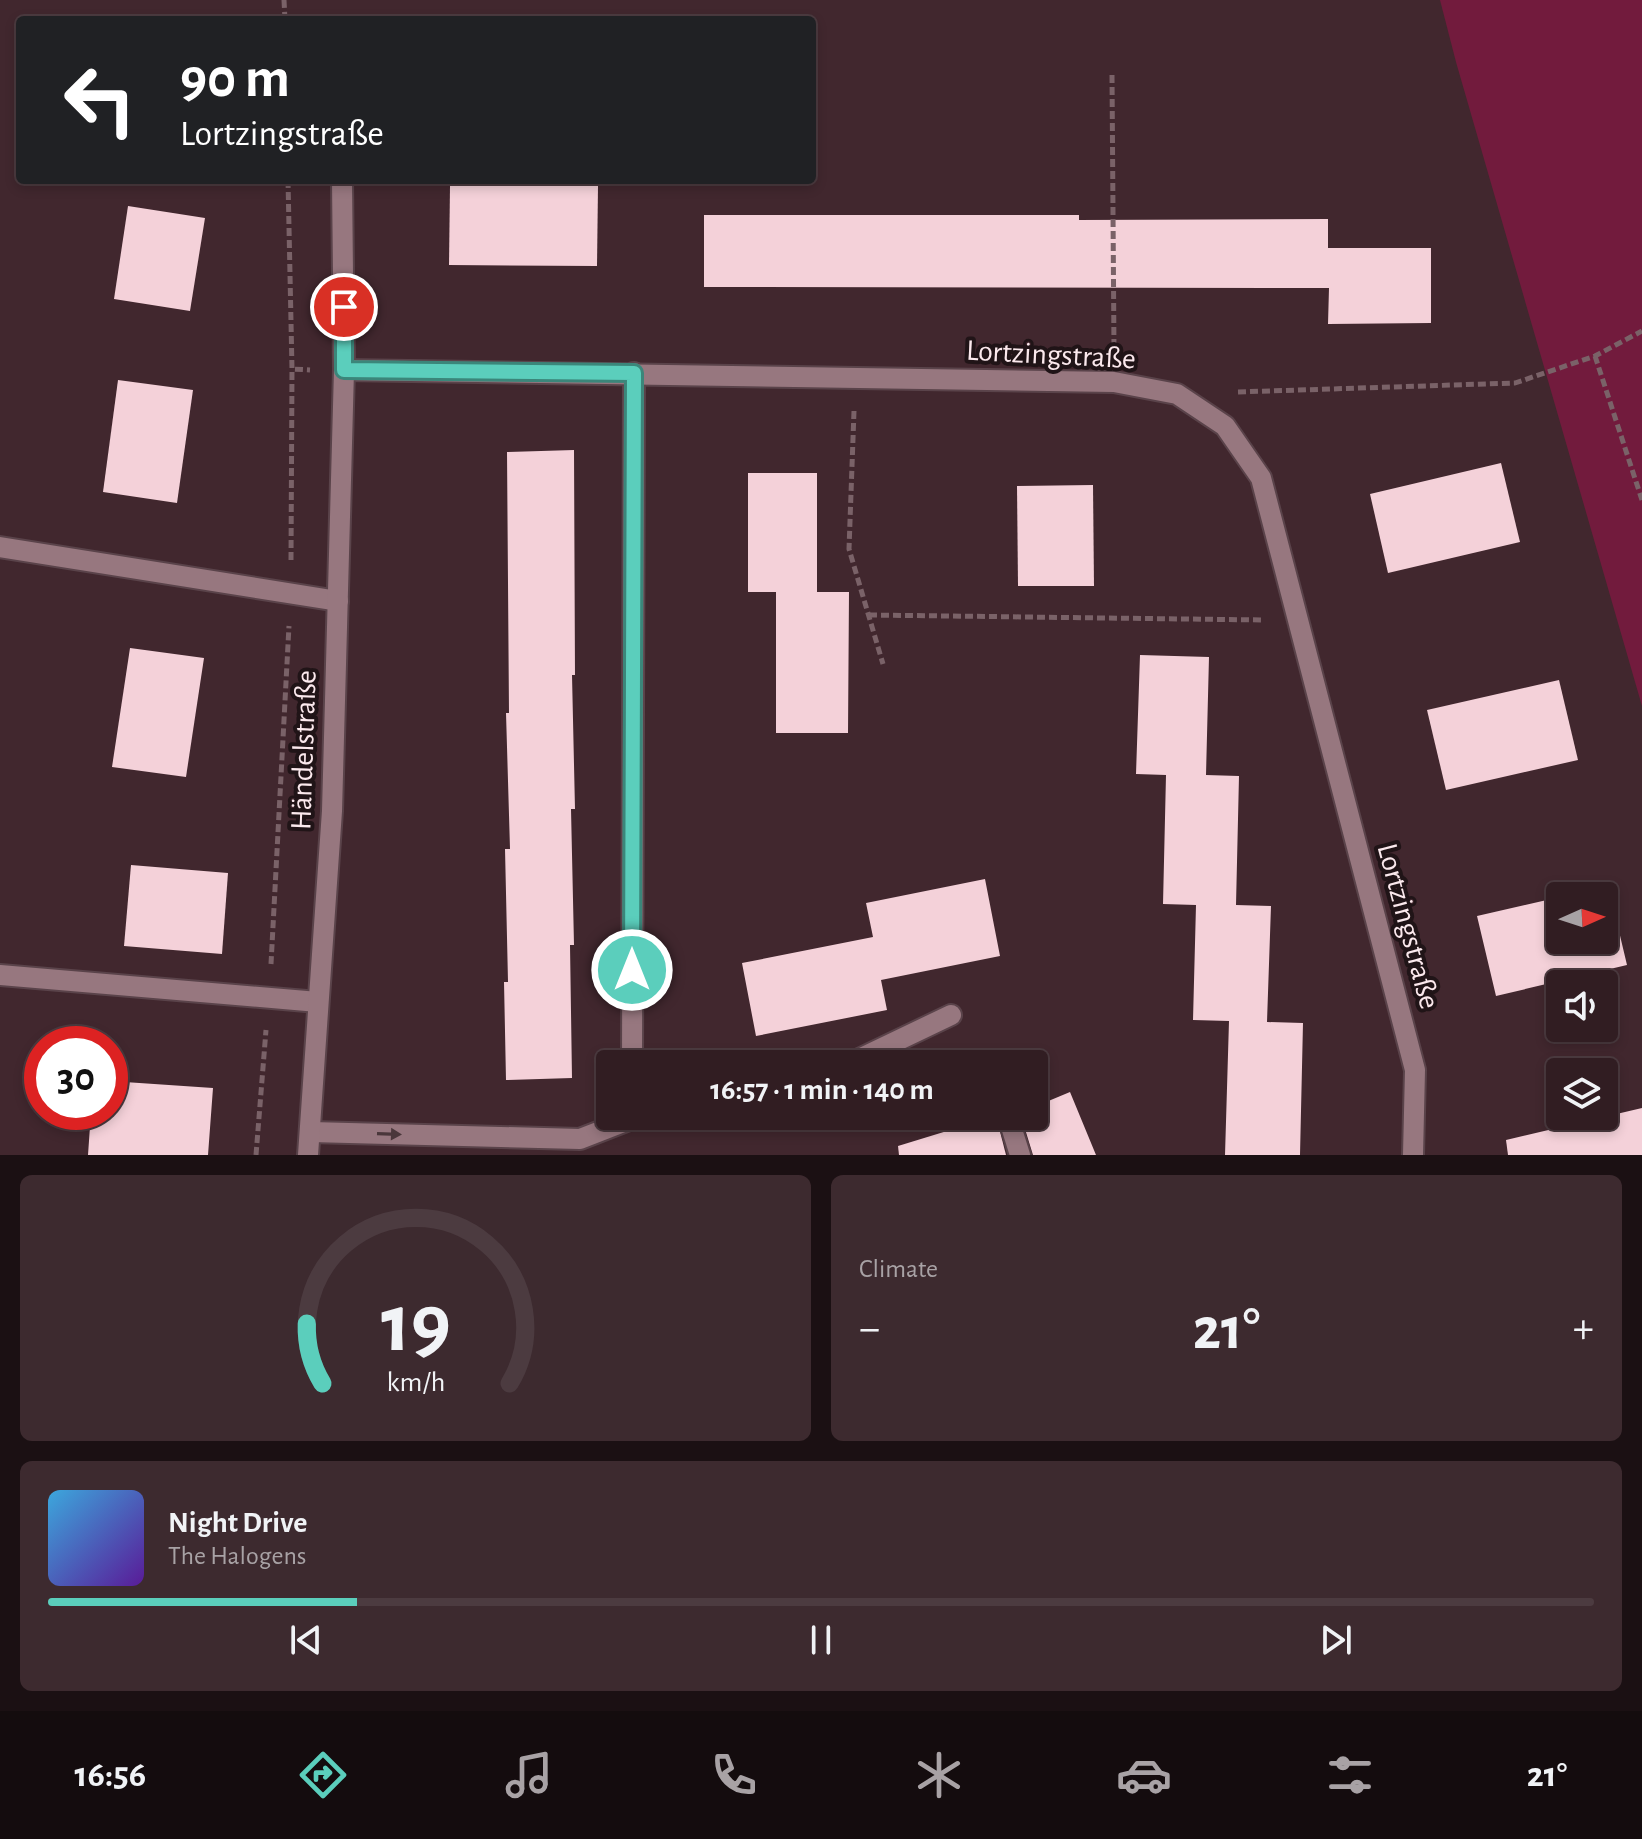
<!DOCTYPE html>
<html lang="en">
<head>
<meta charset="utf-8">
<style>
  body { margin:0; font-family:"Alegreya Sans",sans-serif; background:#3d2a2f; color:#f1f3f6; height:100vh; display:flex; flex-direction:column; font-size:30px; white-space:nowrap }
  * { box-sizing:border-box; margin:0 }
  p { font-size:26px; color:#a8a2a5 }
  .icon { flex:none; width:44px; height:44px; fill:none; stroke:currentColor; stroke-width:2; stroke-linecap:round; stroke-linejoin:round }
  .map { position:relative; height:1155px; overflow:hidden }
  .panel { display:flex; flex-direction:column; gap:20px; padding:20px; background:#1b1013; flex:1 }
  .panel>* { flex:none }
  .guide { position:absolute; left:16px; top:16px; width:800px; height:168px; border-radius:8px; box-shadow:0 4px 12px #0003,0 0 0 2px #4c3b40; background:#202124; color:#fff; overflow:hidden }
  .needle { width:52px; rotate:87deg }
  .tools { position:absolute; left:1546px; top:882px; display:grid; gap:16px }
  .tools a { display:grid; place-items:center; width:72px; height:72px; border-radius:8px; background:#311d22; box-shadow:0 4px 12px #0003,0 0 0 2px #4c3b40; font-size:40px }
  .speed { position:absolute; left:24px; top:1026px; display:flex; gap:16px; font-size:40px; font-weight:700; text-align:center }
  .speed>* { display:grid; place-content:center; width:104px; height:104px; border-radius:50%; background:#311d22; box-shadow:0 4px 12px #0003,0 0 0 2px #4c3b40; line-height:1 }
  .speed .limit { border:12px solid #d22; background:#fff; color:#111 }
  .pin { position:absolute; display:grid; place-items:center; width:68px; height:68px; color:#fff; margin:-34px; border:4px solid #fff; border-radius:50%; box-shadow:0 2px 8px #0007 }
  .me { position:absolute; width:88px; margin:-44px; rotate:0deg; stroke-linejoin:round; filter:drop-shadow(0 0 6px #0008) }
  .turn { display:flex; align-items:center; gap:28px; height:168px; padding:0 32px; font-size:36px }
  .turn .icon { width:104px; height:104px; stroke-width:2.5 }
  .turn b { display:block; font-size:56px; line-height:68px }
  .big { font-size:60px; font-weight:700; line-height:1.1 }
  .panel .tile { flex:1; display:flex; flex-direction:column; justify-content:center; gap:12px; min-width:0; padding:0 28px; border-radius:12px; background:#3d2a2f }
  .panel .dial { align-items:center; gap:0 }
  .dial svg { height:208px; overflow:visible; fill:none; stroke:#4c3b40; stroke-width:7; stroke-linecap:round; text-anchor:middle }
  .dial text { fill:#f1f3f6; stroke:none }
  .song { display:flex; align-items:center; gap:24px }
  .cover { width:96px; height:96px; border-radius:12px; background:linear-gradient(135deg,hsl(200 70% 55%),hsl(270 70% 35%)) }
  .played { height:8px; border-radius:4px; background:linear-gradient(90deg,#5bcebc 20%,#4c3b40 20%) }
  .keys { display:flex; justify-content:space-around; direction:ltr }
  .heat { display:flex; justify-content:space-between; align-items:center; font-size:44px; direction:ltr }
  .panel .tiles { flex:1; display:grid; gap:20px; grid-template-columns:1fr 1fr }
  .tile:last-child { grid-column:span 2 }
  .trip { position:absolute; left:596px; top:1050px; width:452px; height:80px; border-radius:8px; background:#311d22; box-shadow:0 4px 12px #0003,0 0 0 2px #4c3b40; font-weight:700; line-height:80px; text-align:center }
  .menu { display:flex; height:128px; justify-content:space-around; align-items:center; background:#140c0e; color:#a8a2a5 }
  .menu .icon { width:56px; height:56px }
  .menu .active { color:#5bcebc }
  .menu b { font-size:36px; color:#f1f3f6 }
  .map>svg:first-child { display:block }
  .green { fill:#721b3d }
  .building { fill:#f4d1d9 }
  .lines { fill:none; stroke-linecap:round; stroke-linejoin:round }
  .lane-casing { stroke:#5a434a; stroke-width:24 }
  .street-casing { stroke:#5a434a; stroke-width:24 }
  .path { stroke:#7a6268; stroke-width:5; stroke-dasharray:8 4; stroke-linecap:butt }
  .lane { stroke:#97777f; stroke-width:20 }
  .street { stroke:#97777f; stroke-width:20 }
  .oneway { fill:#4a373b }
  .route-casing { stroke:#3b867a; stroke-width:20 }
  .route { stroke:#5bcebc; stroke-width:14 }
  .labels { text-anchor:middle; stroke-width:8; stroke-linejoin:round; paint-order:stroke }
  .street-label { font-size:30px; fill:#fbe9ed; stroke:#201417 }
</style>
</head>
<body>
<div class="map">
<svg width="1642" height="1155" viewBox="0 0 1642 1155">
  <rect width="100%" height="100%" fill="#41272e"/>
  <!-- green -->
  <path class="green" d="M1440 0H1642V706L1456 62Z"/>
  <!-- building -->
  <g class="building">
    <path d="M450 186H598L597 266 449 265Z"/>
    <path d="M128 206 205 218 190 311 114 299Z"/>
    <path d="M704 215H1079V220L1328 219V248H1431V323L1328 324 1329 288 704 287Z"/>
    <path d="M118 380 193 390 177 503 103 492Z"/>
    <path d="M574 450 575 675H572L575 809H571L574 945H570L572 1078 506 1080 504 982H508L505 849H510L506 713H509L507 452Z"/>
    <path d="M1501 463 1520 542 1388 573 1370 494Z"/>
    <path d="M748 473H817V592H849L848 733H776V592H748Z"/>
    <path d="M1093 485 1094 586H1018L1017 486Z"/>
    <path d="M130 648 204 658 186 777 112 767Z"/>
    <path d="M1140 655 1209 657 1206 775 1239 776 1236 905 1271 906 1267 1022 1303 1023 1300 1155H1225L1229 1021 1193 1020 1196 905 1163 904 1166 775 1136 774Z"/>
    <path d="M1559 680 1578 760 1446 790 1427 710Z"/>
    <path d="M131 865 228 873 222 954 124 946Z"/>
    <path d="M985 879 1000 956 881 980 887 1010 756 1036 742 963 873 937 866 903Z"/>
    <path d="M1608 885 1627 965 1496 996 1477 916 1560 897V940H1604V896H1564Z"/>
    <path d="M110 1081 213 1088 208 1155H88L91 1112H110Z"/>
    <path d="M1070 1092 1096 1155H1033L1021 1116H1034V1107Z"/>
    <path d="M1642 1108V1155H1508L1506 1140Z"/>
    <path d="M996 1116 1006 1155H899L898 1146Z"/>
  </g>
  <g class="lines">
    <defs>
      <g id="lane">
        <path d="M0 547 338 601"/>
        <path d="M0 975 318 1002"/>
        <path d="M842 1064 855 1061 951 1015"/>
        <path d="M1009 1120 1020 1155"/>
      </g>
      <g id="street">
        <path d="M344 370 1114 382 1177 394 1225 426 1261 478 1415 1070 1413 1155"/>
        <path d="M632 1064 634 373"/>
        <path d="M311 1132 580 1139 639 1116"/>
        <path d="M308 1155 332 811 344 370 342 180"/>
      </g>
    </defs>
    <!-- lane casing -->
    <use href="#lane" class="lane-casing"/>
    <!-- street casing -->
    <use href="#street" class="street-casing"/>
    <!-- path -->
    <g class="path">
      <path d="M284 0 285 20"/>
      <path d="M1112 75 1114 349"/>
      <path d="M288 180 292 369 310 370"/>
      <path d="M1595 356 1642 500"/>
      <path d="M1238 392 1515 383 1595 356 1642 331"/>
      <path d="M854 411 849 549 883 664"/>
      <path d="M291 560 292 369"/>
      <path d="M869 615 1264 620"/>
      <path d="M271 964 289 626"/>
      <path d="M256 1155 266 1030"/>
    </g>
    <!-- lane -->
    <use href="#lane" class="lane"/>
    <!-- street -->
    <use href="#street" class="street"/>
  </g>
  <!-- one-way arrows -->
  <defs><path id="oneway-solid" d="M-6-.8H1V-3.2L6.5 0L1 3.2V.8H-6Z" transform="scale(2)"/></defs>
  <use class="oneway" href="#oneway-solid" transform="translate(389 1134) rotate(2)"/>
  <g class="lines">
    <defs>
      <path id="route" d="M344 307V370L634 373 632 970"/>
    </defs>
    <!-- route casing -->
    <use href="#route" class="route-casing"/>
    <!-- route -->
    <use href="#route" class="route"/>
  </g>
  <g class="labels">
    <!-- street labels -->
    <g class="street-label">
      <text transform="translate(1051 354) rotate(3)" y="10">Lortzingstraße</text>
      <text transform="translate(303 750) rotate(-88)" y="10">Händelstraße</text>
      <text transform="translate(1409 926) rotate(75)" y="10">Lortzingstraße</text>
    </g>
  </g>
</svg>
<div class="tools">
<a><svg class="needle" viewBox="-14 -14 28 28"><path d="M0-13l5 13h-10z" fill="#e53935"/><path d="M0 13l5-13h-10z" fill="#a8a2a5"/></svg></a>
<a><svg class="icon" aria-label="sound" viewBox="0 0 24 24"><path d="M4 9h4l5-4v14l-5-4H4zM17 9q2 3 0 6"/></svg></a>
<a><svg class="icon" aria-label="layers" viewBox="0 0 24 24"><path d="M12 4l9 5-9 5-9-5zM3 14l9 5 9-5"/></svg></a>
</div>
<div class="speed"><div class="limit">30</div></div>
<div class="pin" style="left:344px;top:307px;background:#d93025"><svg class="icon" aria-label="arrive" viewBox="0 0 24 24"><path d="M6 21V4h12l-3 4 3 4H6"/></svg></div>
<svg class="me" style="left:632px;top:970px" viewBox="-20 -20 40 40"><circle r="17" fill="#5bcebc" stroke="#fff" stroke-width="3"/><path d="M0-11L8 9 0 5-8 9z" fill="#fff"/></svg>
<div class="trip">16:57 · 1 min · 140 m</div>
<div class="guide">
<div class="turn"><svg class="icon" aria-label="left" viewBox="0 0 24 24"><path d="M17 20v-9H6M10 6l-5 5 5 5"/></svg><div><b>90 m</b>Lortzingstraße</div></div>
</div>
</div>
<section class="panel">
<div class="tiles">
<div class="tile dial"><svg viewBox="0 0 100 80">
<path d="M14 69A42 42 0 1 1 86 69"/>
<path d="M14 69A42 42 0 0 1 8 46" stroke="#5bcebc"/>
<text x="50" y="56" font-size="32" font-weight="700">19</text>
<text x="50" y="72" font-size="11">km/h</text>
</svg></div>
<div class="tile"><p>Climate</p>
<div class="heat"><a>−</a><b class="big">21°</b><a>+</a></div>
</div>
<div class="tile">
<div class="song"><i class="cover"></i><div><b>Night Drive</b><p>The Halogens</p></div></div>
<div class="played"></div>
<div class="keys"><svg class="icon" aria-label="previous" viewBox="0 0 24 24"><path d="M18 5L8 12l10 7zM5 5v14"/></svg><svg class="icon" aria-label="pause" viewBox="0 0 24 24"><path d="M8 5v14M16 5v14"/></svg><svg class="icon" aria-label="next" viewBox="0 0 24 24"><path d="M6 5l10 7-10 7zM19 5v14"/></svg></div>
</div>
</div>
</section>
<nav class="menu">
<b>16:56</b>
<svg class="icon active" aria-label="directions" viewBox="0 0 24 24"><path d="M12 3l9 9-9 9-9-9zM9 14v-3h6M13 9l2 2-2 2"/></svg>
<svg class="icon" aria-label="music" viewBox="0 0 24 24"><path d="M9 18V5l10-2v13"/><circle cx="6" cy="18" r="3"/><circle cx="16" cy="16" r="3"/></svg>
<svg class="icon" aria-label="phone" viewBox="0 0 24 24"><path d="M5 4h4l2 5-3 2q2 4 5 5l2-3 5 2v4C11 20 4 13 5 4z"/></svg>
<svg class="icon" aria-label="climate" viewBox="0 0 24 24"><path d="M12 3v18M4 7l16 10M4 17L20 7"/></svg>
<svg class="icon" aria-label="car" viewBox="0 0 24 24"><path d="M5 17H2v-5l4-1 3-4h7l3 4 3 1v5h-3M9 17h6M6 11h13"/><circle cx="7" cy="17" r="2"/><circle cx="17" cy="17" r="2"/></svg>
<svg class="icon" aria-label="filters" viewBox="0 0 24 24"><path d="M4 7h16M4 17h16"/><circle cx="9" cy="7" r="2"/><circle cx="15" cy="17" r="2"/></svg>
<b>21°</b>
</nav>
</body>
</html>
